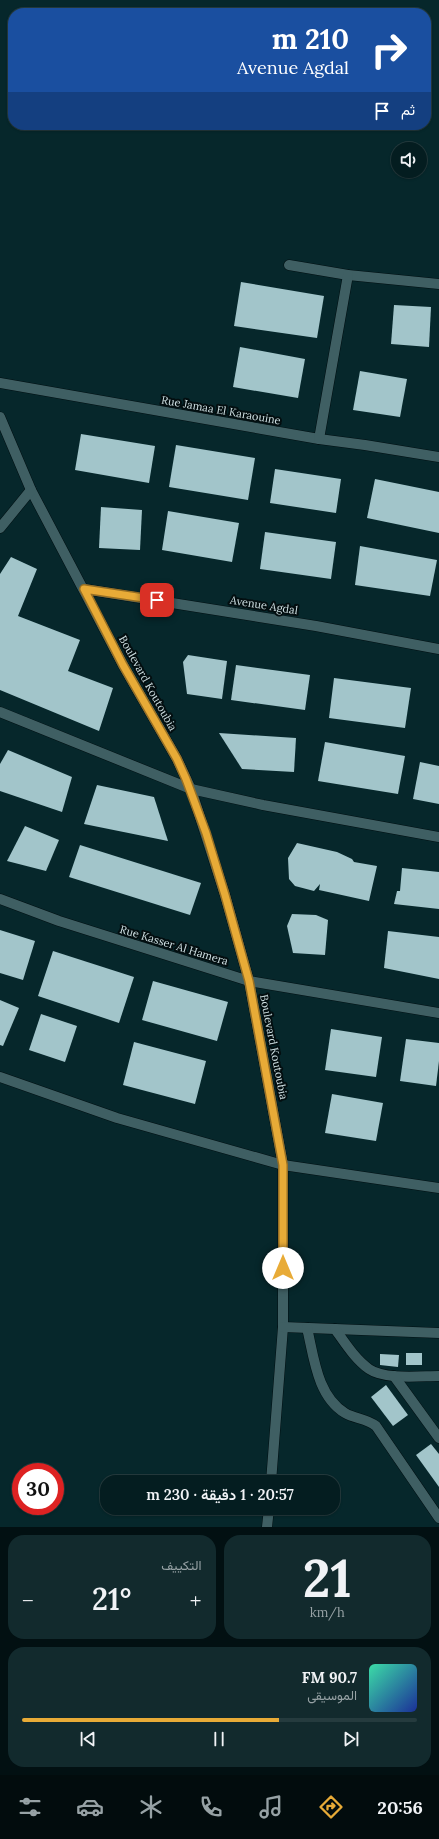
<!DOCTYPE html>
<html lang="ar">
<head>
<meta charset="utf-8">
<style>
  body { margin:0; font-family:Lora,Vazirmatn,serif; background:#122a2d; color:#f1f3f6; direction:rtl; height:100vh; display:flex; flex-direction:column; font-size:15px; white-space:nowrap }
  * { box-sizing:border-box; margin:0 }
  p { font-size:13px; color:#97a2a5 }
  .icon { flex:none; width:22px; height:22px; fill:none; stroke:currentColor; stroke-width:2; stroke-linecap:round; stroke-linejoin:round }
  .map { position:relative; height:1527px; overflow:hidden; direction:ltr }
  .drawer { display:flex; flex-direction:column; gap:8px; padding:8px; background:#021012; flex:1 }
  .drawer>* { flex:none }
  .banner { position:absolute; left:8px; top:8px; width:423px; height:122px; border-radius:16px; box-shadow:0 1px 3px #0004,0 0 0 1px #253b3e; direction:rtl; background:#1a4fa0; color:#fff; overflow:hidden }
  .tools { position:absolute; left:391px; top:142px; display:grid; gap:8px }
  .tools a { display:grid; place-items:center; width:36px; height:36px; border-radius:50%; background:#041d20; box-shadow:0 1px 3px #0004,0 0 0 1px #253b3e; font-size:20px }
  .speed { position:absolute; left:12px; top:1463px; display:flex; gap:8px; font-size:20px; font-weight:700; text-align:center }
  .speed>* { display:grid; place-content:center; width:52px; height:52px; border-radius:50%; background:#041d20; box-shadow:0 1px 3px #0004,0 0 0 1px #253b3e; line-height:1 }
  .speed .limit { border:6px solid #d22; background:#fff; color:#111 }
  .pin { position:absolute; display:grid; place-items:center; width:34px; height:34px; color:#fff; margin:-17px; border-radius:8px; box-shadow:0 2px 6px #0006 }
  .me { position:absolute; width:44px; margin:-22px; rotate:0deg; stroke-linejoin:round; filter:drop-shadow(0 0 3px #0008) }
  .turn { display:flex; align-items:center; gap:14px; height:84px; padding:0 16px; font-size:18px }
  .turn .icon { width:52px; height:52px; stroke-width:2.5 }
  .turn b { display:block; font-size:28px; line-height:34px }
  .then { display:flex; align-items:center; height:38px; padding:0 16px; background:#0003; gap:8px; font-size:15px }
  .big { font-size:30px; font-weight:600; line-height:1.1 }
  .drawer .tile { flex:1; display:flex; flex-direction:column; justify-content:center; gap:6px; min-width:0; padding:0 14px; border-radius:16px; background:#122a2d }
  .drawer .dial { align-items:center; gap:0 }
  .dial b { font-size:52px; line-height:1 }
  .song { display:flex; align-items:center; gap:12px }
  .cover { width:48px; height:48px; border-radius:6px; background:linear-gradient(135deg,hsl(160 70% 55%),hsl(230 70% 35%)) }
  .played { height:4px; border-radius:2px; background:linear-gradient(90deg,#e8ab37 65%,#253b3e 65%) }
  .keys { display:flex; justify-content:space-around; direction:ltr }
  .heat { display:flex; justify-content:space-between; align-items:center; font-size:22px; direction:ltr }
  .drawer .tiles { flex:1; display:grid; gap:8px; grid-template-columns:1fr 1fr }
  .tile:last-child { grid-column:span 2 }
  .trip { position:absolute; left:100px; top:1475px; width:240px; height:40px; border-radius:16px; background:#041d20; box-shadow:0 1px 3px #0004,0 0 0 1px #253b3e; font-weight:600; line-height:40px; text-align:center; direction:rtl }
  .tab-bar { display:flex; height:64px; justify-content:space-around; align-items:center; background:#020c0d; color:#97a2a5 }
  .tab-bar .icon { width:28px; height:28px }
  .tab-bar .selected { color:#e8ab37 }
  .tab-bar b { font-size:18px; color:#f1f3f6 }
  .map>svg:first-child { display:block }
  .building { fill:#a2c5ca }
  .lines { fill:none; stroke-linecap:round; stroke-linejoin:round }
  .minor-casing { stroke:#000f12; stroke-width:11 }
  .minor { stroke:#3f5f63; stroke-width:10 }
  .route-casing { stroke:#976f24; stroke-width:10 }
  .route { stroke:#e8ab37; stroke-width:7 }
  .labels { text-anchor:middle; stroke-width:4; stroke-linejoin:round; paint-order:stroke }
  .street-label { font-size:11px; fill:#cfe0e3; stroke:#030e10 }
</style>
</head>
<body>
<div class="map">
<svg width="439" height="1527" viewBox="0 0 439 1527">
  <rect width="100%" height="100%" fill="#06272b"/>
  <!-- building -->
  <g class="building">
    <path d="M241 282 324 296 317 338 234 326Z"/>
    <path d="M394 305 431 307 429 347 391 344Z"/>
    <path d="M240 347 305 359 298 398 233 387Z"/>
    <path d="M360 371 407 379 400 417 353 410Z"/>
    <path d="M81 434 155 446 149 483 75 470Z"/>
    <path d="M176 445 255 458 248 500 169 487Z"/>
    <path d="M275 469 341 479 336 513 270 503Z"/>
    <path d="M375 479 439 492V533L367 518Z"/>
    <path d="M101 507 142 510 140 550 99 548Z"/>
    <path d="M168 511 239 523 232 562 162 550Z"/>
    <path d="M265 532 336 542 331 579 260 569Z"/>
    <path d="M360 546 437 560 430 596 355 585Z"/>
    <path d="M11 557 37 569 18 616 80 640 68 671 113 688 99 731 0 690V574Z"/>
    <path d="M188 655 227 661 222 699 187 694 183 662Z"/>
    <path d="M236 665 310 675 305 710 231 700Z"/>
    <path d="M334 678 411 688 405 728 329 718Z"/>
    <path d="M219 733 296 738 294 772 242 769Z"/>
    <path d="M325 742 405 756 398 794 318 781Z"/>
    <path d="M8 750 72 777 62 812 0 791V764Z"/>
    <path d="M420 762 439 766V804L413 799Z"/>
    <path d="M97 785 154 797 168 841 84 824Z"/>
    <path d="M25 826 59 840 46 871 7 861Z"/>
    <path d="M297 843 337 852 352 859 354 862 377 866 369 901 319 890 320 884 314 891 295 886 289 879 288 858Z"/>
    <path d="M80 845 201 883 190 915 69 877Z"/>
    <path d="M402 868 439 872V909L394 904 397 891H400Z"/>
    <path d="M292 914 316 915 328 920 325 955 293 953 287 926Z"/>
    <path d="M0 930 35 941 23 980 0 973Z"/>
    <path d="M388 931 439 937V979L384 968Z"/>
    <path d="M53 951 134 977 119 1023 38 996Z"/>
    <path d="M153 981 228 1002 217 1041 142 1020Z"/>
    <path d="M0 1000 19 1008 3 1046 0 1045Z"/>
    <path d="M41 1014 77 1026 65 1062 29 1050Z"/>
    <path d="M331 1029 382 1037 376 1077 325 1070Z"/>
    <path d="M406 1039 439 1043V1061L436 1086 400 1081Z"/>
    <path d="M134 1042 206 1061 195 1104 123 1085Z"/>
    <path d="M332 1094 383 1103 376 1141 325 1133Z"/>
    <rect x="406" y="1353" width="16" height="12"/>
    <path d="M380 1354 399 1355 398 1367 380 1365Z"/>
    <path d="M386 1385 408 1415 393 1426 371 1397Z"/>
    <path d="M431 1444 439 1454V1487L416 1455Z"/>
  </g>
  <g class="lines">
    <defs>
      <g id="minor">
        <path d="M289 265 348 275 439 284"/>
        <path d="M0 383 319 439 365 445 439 457"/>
        <path d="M0 417 31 490 123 665 177 759 191 789 225 895 249 981 283 1165V1327L271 1482"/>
        <path d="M319 439 348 275"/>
        <path d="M0 528 31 490"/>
        <path d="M84 589 316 626 439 649"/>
        <path d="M0 712 191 789 263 805 439 837"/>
        <path d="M0 899 59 921 249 981 439 1013"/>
        <path d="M0 1077 117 1118 283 1165 439 1188"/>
        <path d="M283 1327 439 1333"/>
        <path d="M307 1328C314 1357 317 1396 345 1413 355 1419 366 1418 376 1426L439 1518"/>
        <path d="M335 1329C345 1343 355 1359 369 1369 385 1380 420 1376 439 1376"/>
        <path d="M394 1376 439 1438"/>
        <path d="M267 1527 269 1508"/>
      </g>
    </defs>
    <!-- minor casing -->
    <use href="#minor" class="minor-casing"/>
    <!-- minor -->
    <use href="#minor" class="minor"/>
  </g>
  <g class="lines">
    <defs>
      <path id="route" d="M157 600 84 589 123 665 177 759 186 779 206 833 225 895 249 981 283 1165V1268"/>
    </defs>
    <!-- route casing -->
    <use href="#route" class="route-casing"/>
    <!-- route -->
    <use href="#route" class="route"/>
  </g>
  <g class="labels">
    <!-- street labels -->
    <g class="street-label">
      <text transform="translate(221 410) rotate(10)" y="4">Rue Jamaa El Karaouine</text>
      <text transform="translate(264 605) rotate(9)" y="4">Avenue Agdal</text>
      <text transform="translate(148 683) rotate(61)" y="4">Boulevard Koutoubia</text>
      <text transform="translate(174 945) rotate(17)" y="4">Rue Kasser Al Hamera</text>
      <text transform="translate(274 1047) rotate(79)" y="4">Boulevard Koutoubia</text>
    </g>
  </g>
</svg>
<div class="tools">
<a><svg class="icon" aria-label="sound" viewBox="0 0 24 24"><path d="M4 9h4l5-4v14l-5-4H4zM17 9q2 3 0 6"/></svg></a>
</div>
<div class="speed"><div class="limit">30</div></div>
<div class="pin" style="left:157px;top:600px;background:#d93025"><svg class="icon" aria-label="arrive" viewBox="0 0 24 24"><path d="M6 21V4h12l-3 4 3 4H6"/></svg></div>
<svg class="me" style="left:283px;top:1268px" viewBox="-20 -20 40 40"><circle r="19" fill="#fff"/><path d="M0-13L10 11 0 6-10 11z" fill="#e8ab37"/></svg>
<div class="trip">20:57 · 1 دقيقة · 230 m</div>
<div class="banner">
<div class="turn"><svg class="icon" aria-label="right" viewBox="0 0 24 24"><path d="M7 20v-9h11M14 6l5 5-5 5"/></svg><div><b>210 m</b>Avenue Agdal</div></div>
<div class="then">ثم<svg class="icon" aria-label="arrive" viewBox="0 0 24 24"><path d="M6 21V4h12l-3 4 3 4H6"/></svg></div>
</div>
</div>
<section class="drawer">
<div class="tiles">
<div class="tile dial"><b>21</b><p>km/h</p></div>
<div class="tile"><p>التكييف</p>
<div class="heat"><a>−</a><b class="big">21°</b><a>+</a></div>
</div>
<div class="tile">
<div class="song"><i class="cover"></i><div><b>90.7 FM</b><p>الموسيقى</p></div></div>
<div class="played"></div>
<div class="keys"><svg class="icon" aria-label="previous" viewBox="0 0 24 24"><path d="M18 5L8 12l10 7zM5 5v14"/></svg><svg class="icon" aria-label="pause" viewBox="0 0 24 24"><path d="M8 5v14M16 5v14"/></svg><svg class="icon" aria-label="next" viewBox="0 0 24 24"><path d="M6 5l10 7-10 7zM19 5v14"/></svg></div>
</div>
</div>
</section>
<nav class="tab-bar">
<b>20:56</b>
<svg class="icon selected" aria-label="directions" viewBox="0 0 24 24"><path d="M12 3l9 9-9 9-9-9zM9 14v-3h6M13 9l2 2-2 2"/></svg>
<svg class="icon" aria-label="music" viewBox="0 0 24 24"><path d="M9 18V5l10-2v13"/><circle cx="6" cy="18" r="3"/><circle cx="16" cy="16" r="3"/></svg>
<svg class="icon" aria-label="phone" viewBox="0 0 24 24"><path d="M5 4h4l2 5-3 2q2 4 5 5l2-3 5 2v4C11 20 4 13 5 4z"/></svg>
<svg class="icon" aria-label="climate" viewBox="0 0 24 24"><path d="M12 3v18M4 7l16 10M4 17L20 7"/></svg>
<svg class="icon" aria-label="car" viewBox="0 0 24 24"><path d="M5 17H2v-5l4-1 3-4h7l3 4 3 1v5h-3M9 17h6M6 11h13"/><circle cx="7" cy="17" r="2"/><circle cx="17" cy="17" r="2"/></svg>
<svg class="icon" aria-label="filters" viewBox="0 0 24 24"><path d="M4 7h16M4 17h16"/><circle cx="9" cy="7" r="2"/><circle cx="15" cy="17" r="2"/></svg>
</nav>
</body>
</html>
